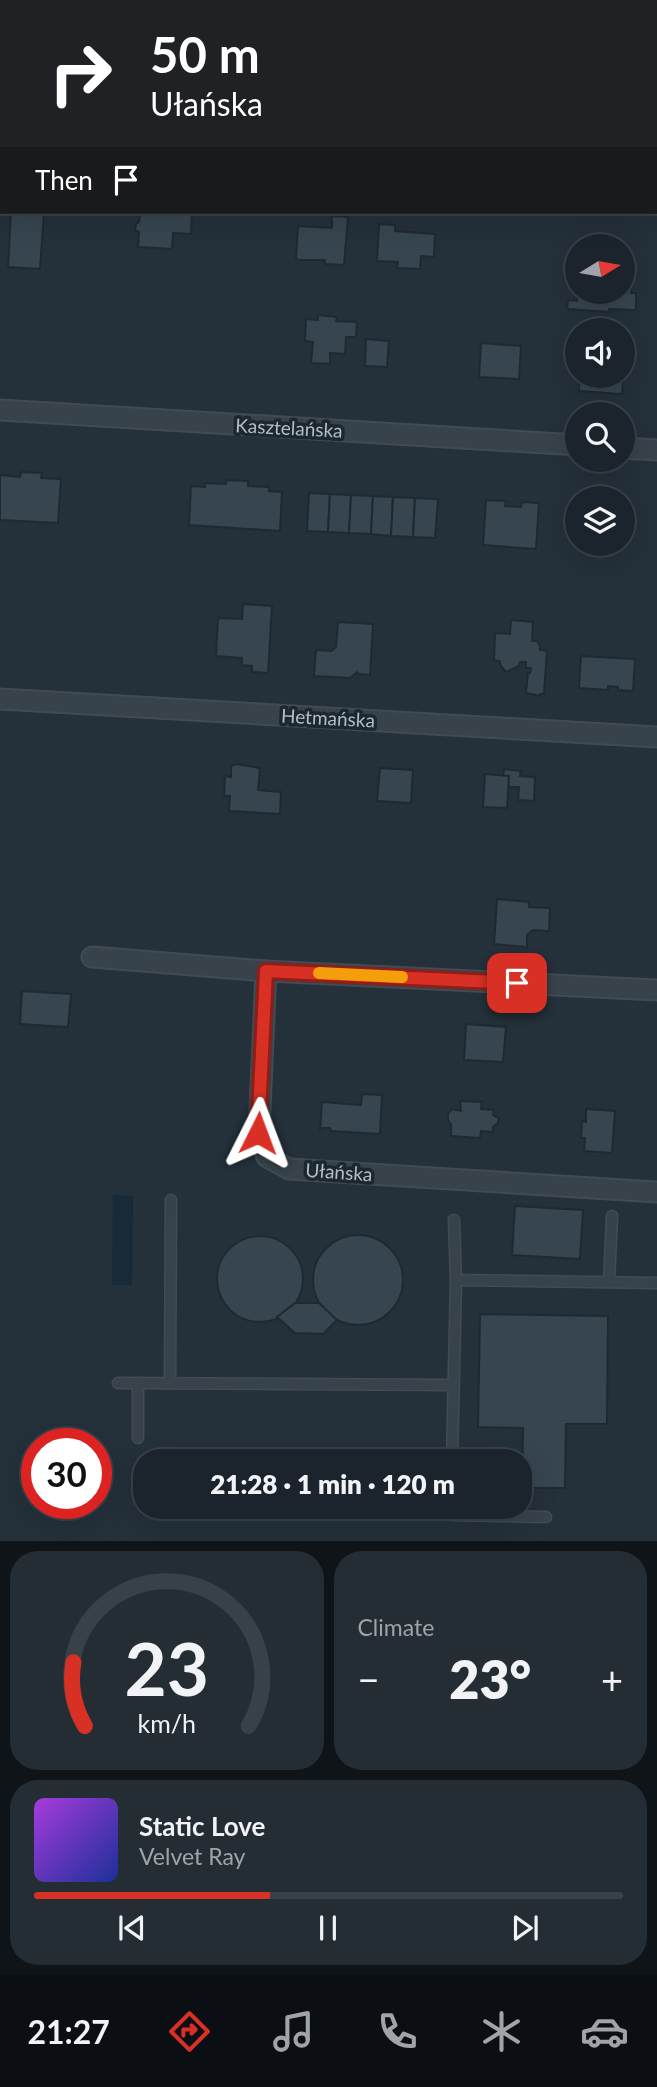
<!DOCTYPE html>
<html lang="en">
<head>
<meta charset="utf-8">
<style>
  body { margin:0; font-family:Lato,sans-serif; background:#242c34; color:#f1f3f6; height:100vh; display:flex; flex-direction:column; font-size:26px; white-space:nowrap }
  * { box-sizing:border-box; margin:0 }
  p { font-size:23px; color:#a0a4a9 }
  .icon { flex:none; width:38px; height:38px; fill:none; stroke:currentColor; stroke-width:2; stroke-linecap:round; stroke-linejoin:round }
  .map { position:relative; height:1541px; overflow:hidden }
  .details { display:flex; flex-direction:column; gap:10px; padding:10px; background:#0f1418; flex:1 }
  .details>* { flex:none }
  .banner { position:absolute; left:0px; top:0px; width:658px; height:214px; box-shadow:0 7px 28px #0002,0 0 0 2px #394148; background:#202124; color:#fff; overflow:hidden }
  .needle { width:46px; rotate:79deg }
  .controls { position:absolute; left:565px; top:234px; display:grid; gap:14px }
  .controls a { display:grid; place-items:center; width:70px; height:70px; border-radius:50%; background:#1b242c; box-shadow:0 7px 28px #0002,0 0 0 2px #394148; font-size:35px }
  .speed { position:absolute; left:21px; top:1428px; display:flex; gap:14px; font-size:35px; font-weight:700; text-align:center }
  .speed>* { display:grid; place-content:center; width:91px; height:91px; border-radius:50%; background:#1b242c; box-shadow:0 7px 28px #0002,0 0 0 2px #394148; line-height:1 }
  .speed .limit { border:10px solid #d22; background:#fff; color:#111 }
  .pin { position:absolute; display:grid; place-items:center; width:60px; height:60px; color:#fff; margin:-30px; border-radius:14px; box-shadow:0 4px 10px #0006 }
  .me { position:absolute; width:77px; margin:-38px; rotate:3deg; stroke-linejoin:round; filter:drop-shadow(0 0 5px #0008) }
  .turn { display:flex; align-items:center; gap:24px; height:147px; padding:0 35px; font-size:32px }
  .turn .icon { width:91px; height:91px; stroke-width:2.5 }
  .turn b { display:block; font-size:49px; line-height:60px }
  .then { display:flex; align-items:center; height:66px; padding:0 35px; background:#0003; gap:14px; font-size:26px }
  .big { font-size:52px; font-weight:800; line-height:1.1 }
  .details .widget { flex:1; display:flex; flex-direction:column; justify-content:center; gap:10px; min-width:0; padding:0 24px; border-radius:28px; background:#242c34 }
  .details .dial { align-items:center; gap:0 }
  .dial svg { height:182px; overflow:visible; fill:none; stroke:#394148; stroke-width:7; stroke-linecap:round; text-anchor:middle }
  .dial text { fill:#f1f3f6; stroke:none }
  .song { display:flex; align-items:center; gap:21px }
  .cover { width:84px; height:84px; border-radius:10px; background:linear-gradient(135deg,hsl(280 70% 55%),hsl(230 70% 35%)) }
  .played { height:7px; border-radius:4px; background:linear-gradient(90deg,#d93025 40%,#394148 40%) }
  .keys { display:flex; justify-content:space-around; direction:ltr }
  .heat { display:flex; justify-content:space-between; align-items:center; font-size:38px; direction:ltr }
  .details .tiles { flex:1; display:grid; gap:10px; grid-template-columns:1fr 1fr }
  .widget:last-child { grid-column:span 2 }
  .trip { position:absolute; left:133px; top:1449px; width:399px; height:70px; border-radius:28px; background:#1b242c; box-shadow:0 7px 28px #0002,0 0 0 2px #394148; font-weight:800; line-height:70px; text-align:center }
  .menu { display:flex; height:112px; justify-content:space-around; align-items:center; background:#0b0e12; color:#a0a4a9 }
  .menu .icon { width:49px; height:49px }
  .menu .selected { color:#d93025 }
  .menu b { font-size:32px; color:#f1f3f6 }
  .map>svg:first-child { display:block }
  .water { fill:#182937 }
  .building { fill:#364550; stroke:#1f2931; stroke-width:2 }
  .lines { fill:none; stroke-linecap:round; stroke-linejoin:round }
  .service-casing { stroke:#414b53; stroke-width:13 }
  .minor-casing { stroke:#414b53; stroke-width:23 }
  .service { stroke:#38424a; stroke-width:10 }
  .minor { stroke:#38424a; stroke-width:19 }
  .route-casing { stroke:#8d1f18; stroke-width:18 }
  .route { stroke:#d93025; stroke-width:12 }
  .slow { stroke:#f59e0b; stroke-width:12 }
  .labels { text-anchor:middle; stroke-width:7; stroke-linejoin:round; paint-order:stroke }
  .street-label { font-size:19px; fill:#b3bdc6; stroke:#1d272f }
</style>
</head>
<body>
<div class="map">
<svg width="657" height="1541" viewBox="0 0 657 1541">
  <rect width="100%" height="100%" fill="#24303a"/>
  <!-- water -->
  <path class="water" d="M113 1195 133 1196 132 1285H112Z"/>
  <!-- building -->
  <g class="building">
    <path d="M0 0H3L1 43H0Z"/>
    <path d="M567 0H623L567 2Z"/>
    <rect x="0" y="83" width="2" height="35"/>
    <path d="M11 212H44L40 269 8 267Z"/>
    <path d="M140 212 179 215V212H192L191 234 173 233 172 249 138 247 139 232 135 230 136 224 139 222Z"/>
    <path d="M332 216 348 217 344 265 325 264V260H298L296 258 298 226 332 228Z"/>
    <path d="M379 224 395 225V231L435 234 434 257 421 256 420 269 397 268 398 262 377 261Z"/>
    <path d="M623 283H632L631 293H636V310L609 309V312L567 309 568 300 577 301V293L608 295V292H623Z"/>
    <path d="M318 315 337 317 336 321 357 322 356 337H346L345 354 330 353V364L311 363 313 342 305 341 306 319 318 320Z"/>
    <path d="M366 339 389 341 387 367 365 366Z"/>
    <path d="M481 343 521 346 519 379 479 377Z"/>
    <path d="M623 362H624L622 394 579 391 580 376H623Z"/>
    <path d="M21 472 42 473 41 478 61 479 58 523 0 520V475L20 477Z"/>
    <path d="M226 480 248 481V486L269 487V491L282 492 280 531 189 525 191 486 205 487V483L226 484Z"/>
    <path d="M309 493 330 494 328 532 307 531Z"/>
    <path d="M330 494 351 495 349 533 328 532Z"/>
    <path d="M351 495 373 496 371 534 349 533Z"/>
    <path d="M373 496 393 497 391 536 371 534Z"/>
    <path d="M393 497 415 498 413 537 391 536Z"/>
    <path d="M415 498 438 499 435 538 413 537Z"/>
    <path d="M486 500 506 501 505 506 521 507 522 502 539 503 536 549 483 545Z"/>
    <path d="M243 604 272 606 268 673 252 672V666L242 665V658L216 656 218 618 242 619Z"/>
    <path d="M511 620 533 622 532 641H537L540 646V650L547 651 544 694H540V696L526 693 528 673H530L531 668H526V662H520L519 666 506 672 500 665V661L494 660 495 633 510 634Z"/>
    <path d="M338 622 373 624 370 675 359 674 357 672 350 678 314 676 316 650 331 651 336 647Z"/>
    <path d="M581 656 635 659 633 691 618 690V687L608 686V690L579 688Z"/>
    <path d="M237 764 260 768 258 790 281 792 280 814 229 811 230 796H224L225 776 231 777V766Z"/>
    <path d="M380 768 413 770 411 803 377 801Z"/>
    <path d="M504 769 521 771 520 776 535 777 534 801 518 800 519 787H508L509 776H503Z"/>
    <path d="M485 774 509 776 507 808 483 807Z"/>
    <path d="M497 899 529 902V907L550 908 549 931 533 930 527 935V947L494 944Z"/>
    <path d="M22 991 71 994 68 1027 20 1024Z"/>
    <path d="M466 1024 506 1027 503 1062 464 1060Z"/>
    <path d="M362 1094 382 1095 380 1134 331 1131 330 1128H321L320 1131 322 1102 361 1105Z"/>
    <path d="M460 1101 482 1102 481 1109 494 1110 493 1115 499 1118 498 1123 493 1127V1132L481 1131 480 1138 451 1136V1124L448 1120V1114L452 1109 461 1111Z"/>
    <path d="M586 1109 615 1111 612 1153 584 1151 585 1138H581L582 1121 586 1122Z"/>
    <path d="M515 1206 583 1210 580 1259 512 1255Z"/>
    <circle cx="358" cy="1280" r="45"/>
    <circle cx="260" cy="1279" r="43"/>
    <path d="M295 1303H319L337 1320 323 1334 295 1333 277 1317Z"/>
    <path d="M480 1314 608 1316 607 1424H566L565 1488H522L523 1428 478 1427Z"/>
  </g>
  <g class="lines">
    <defs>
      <g id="service">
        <path d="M454 1220 456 1280"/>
        <path d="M609 1282 612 1216"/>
        <path d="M118 1383 454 1385"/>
        <path d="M170 1383 171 1200"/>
        <path d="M138 1438V1383"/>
        <path d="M452 1461 456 1280 657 1283"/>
        <path d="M451 1507V1515L546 1517"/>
      </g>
      <g id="minor">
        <path d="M324 0 325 2"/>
        <path d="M0 158H2"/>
        <path d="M656 195H657"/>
        <path d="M0 410 578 445"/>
        <path d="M623 448 657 450"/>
        <path d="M0 699 657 737"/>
        <path d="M92 957 266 971"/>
        <path d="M657 990 266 971 259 1133 267 1157 289 1169 657 1192"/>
      </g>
    </defs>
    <!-- service casing -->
    <use href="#service" class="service-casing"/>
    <!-- minor casing -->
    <use href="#minor" class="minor-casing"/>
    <!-- service -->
    <use href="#service" class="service"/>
    <!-- minor -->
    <use href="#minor" class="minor"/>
  </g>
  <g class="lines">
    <defs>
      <path id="route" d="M258 1133 266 971 517 983"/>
    </defs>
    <!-- route casing -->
    <use href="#route" class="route-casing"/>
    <!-- route -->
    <use href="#route" class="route"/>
    <!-- slow -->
    <path class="slow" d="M319 973 402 977"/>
  </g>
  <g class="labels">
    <!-- street labels -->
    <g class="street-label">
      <text transform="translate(289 428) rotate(3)" y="7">Kasztelańska</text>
      <text transform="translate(328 718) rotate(3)" y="7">Hetmańska</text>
      <text transform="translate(339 1172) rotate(4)" y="7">Ułańska</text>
    </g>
  </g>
</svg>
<div class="controls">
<a><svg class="needle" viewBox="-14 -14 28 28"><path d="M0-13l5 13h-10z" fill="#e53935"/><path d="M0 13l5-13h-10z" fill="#a0a4a9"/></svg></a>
<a><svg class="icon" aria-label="sound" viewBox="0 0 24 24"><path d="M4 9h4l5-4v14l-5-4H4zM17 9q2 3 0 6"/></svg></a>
<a><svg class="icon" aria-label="search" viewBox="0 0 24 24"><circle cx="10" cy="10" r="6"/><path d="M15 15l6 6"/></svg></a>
<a><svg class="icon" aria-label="layers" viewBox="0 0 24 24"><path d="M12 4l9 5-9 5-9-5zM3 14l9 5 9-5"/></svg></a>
</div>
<div class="speed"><div class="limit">30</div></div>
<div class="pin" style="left:517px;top:983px;background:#d93025"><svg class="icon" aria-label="arrive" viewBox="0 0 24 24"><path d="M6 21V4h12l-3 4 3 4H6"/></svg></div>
<svg class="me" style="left:258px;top:1133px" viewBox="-20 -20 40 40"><path d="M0-17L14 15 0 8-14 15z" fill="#d93025" stroke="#fff" stroke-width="4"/></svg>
<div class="trip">21:28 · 1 min · 120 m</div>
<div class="banner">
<div class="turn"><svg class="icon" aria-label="right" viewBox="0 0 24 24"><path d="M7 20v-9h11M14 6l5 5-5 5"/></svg><div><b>50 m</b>Ułańska</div></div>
<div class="then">Then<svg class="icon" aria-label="arrive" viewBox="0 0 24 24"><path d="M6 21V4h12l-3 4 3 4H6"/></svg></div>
</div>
</div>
<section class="details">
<div class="tiles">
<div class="widget dial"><svg viewBox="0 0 100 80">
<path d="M14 69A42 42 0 1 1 86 69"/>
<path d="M14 69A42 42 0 0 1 9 41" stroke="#d93025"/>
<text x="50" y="56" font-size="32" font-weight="700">23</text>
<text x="50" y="72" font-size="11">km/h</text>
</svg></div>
<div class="widget"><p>Climate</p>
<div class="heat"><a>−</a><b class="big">23°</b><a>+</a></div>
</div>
<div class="widget">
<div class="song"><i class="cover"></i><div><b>Static Love</b><p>Velvet Ray</p></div></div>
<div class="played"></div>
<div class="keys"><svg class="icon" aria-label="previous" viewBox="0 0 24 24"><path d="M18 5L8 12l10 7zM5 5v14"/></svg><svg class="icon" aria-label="pause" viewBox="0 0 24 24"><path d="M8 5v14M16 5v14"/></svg><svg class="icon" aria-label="next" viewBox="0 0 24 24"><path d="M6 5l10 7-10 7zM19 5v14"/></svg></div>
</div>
</div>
</section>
<nav class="menu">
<b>21:27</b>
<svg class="icon selected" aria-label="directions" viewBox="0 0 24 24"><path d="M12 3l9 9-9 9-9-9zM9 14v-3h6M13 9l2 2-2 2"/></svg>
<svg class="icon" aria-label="music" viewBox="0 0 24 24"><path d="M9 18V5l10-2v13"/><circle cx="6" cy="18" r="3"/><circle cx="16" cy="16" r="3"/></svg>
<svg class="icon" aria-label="phone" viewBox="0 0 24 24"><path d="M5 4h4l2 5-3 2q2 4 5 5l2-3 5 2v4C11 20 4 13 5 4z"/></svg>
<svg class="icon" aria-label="climate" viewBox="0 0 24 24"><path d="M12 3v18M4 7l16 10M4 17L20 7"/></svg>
<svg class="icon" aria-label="car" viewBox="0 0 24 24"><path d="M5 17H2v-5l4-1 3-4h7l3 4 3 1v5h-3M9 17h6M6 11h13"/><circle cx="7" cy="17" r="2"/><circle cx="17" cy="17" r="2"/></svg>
</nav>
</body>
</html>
